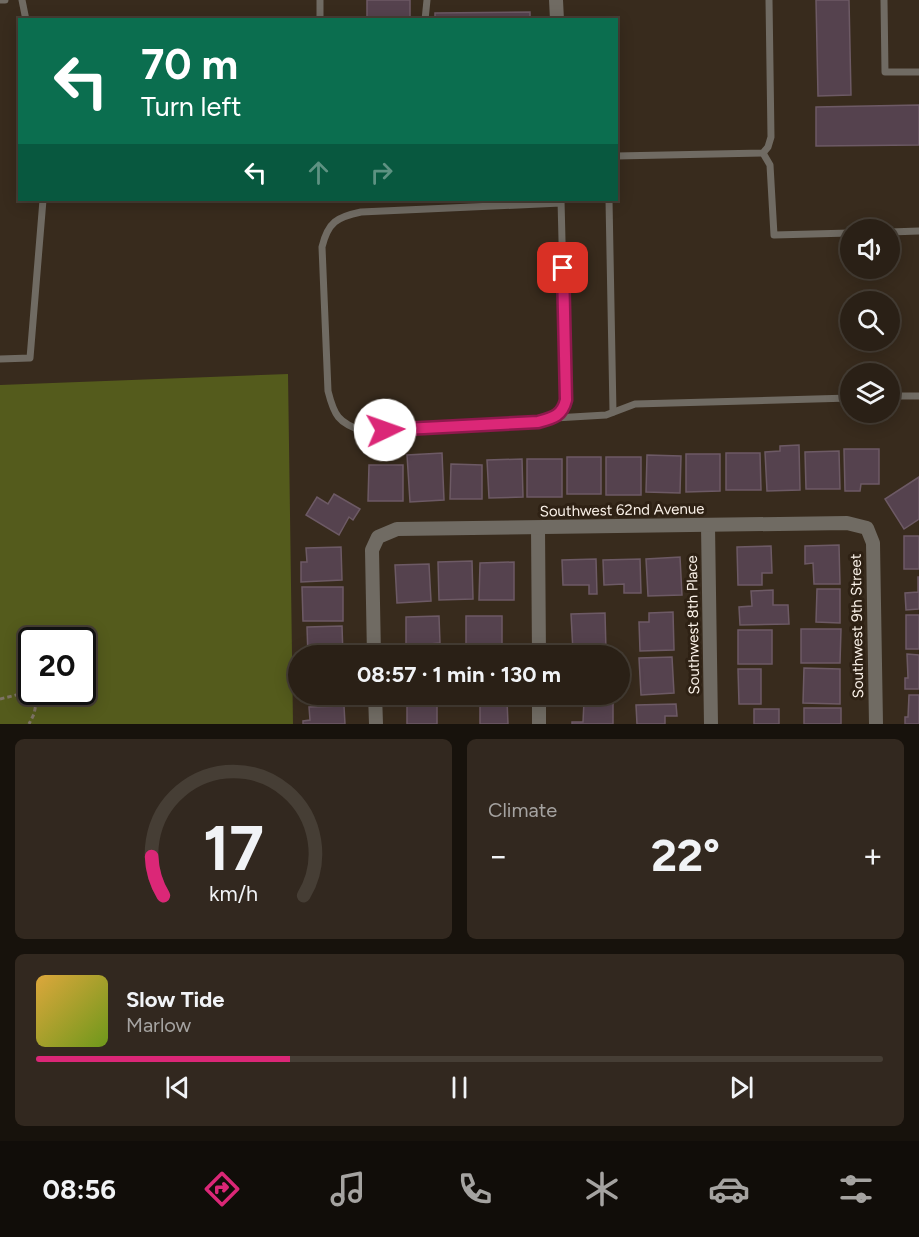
<!DOCTYPE html>
<html lang="en">
<head>
<meta charset="utf-8">
<style>
  body { margin:0; font-family:Figtree,sans-serif; background:#32281f; color:#f1f3f6; height:100vh; display:flex; flex-direction:column; font-size:22px; white-space:nowrap }
  * { box-sizing:border-box; margin:0 }
  p { font-size:20px; color:#a5a3a1 }
  .icon { flex:none; width:33px; height:33px; fill:none; stroke:currentColor; stroke-width:2; stroke-linecap:round; stroke-linejoin:round }
  .map { position:relative; height:724px; overflow:hidden }
  .panel { display:flex; flex-direction:column; gap:15px; padding:15px; background:#17120c; flex:1 }
  .panel>* { flex:none }
  .top-card { position:absolute; left:18px; top:18px; width:600px; height:183px; border-radius:0px; box-shadow:0 3px 15px #0003,0 0 0 2px #463e35; background:#0b6e4f; color:#fff; overflow:hidden }
  .fabs { position:absolute; left:840px; top:219px; display:grid; gap:12px }
  .fabs a { display:grid; place-items:center; width:60px; height:60px; border-radius:50%; background:#2a2016; box-shadow:0 3px 15px #0003,0 0 0 2px #463e35; font-size:30px }
  .speed { position:absolute; left:18px; top:627px; display:flex; gap:12px; font-size:30px; font-weight:700; text-align:center }
  .speed>* { display:grid; place-content:center; width:78px; height:78px; border-radius:50%; background:#2a2016; box-shadow:0 3px 15px #0003,0 0 0 2px #463e35; line-height:1 }
  .speed .limit { border:3px solid #111; border-radius:9px; background:#fff; color:#111 }
  .pin { position:absolute; display:grid; place-items:center; width:51px; height:51px; color:#fff; margin:-26px; border-radius:12px; box-shadow:0 3px 9px #0006 }
  .me { position:absolute; width:66px; margin:-33px; rotate:87deg; stroke-linejoin:round; filter:drop-shadow(0 0 4px #0008) }
  .turn { display:flex; align-items:center; gap:21px; height:126px; padding:0 24px; font-size:27px }
  .turn .icon { width:78px; height:78px; stroke-width:2.5 }
  .turn b { display:block; font-size:42px; line-height:51px }
  .lanes { display:flex; align-items:center; height:57px; padding:0 24px; background:#0003; justify-content:center; gap:30px; direction:ltr }
  .lanes .off { opacity:.35 }
  .big { font-size:45px; font-weight:700; line-height:1.1 }
  .panel .tile { flex:1; display:flex; flex-direction:column; justify-content:center; gap:9px; min-width:0; padding:0 21px; border-radius:9px; background:#32281f }
  .panel .dial { align-items:center; gap:0 }
  .dial svg { height:156px; overflow:visible; fill:none; stroke:#463e35; stroke-width:7; stroke-linecap:round; text-anchor:middle }
  .dial text { fill:#f1f3f6; stroke:none }
  .song { display:flex; align-items:center; gap:18px }
  .cover { width:72px; height:72px; border-radius:9px; background:linear-gradient(135deg,hsl(40 70% 55%),hsl(80 70% 35%)) }
  .played { height:6px; border-radius:3px; background:linear-gradient(90deg,#db2777 30%,#463e35 30%) }
  .keys { display:flex; justify-content:space-around; direction:ltr }
  .heat { display:flex; justify-content:space-between; align-items:center; font-size:33px; direction:ltr }
  .panel .tiles { flex:1; display:grid; gap:15px; grid-template-columns:1fr 1fr }
  .tile:last-child { grid-column:span 2 }
  .trip { position:absolute; left:288px; top:645px; width:342px; height:60px; border-radius:30px; background:#2a2016; box-shadow:0 3px 15px #0003,0 0 0 2px #463e35; font-weight:700; line-height:60px; text-align:center }
  .tab-bar { display:flex; height:96px; justify-content:space-around; align-items:center; background:#110d09; color:#a5a3a1 }
  .tab-bar .icon { width:42px; height:42px }
  .tab-bar .on { color:#db2777 }
  .tab-bar b { font-size:27px; color:#f1f3f6 }
  .map>svg:first-child { display:block }
  .forest { fill:#545b1c; fill-rule:evenodd }
  .building { fill:#55424e; stroke:#6d5a65; stroke-width:1.5 }
  .lines { fill:none; stroke-linecap:round; stroke-linejoin:round }
  .path { stroke:#7e7366; stroke-width:3; stroke-dasharray:4.5 3; stroke-linecap:butt }
  .service { stroke:#706b63; stroke-width:7 }
  .minor { stroke:#706b63; stroke-width:14 }
  .route-casing { stroke:#8e194d; stroke-width:15 }
  .route { stroke:#db2777; stroke-width:10 }
  .labels { text-anchor:middle; stroke-width:6; stroke-linejoin:round; paint-order:stroke }
  .street-label { font-size:15px; fill:#fbf2e9; stroke:#2e2114 }
</style>
</head>
<body>
<div class="map">
<svg width="919" height="724" viewBox="0 0 919 724">
  <rect width="100%" height="100%" fill="#382b1d"/>
  <!-- forest -->
  <path class="forest" d="M288 374 293 724H0V385ZM32 640H82V692H32Z"/>
  <!-- building -->
  <g class="building">
    <rect x="367" y="0" width="43" height="20"/>
    <path d="M816 0H849L851 95 818 96Z"/>
    <path d="M530 12V20H435V13Z"/>
    <path d="M919 105V145L816 146V107Z"/>
    <path d="M799 445 800 490 767 491 765 452 780 451V446Z"/>
    <path d="M844 449H879V484H861L860 491H845Z"/>
    <path d="M839 451 840 489H806L805 452Z"/>
    <path d="M442 453 444 500 410 502 407 455Z"/>
    <path d="M726 453H760L761 490H726Z"/>
    <path d="M686 454H720V491L686 492Z"/>
    <path d="M647 455 681 456 680 493 646 492Z"/>
    <rect x="567" y="457" width="34" height="37"/>
    <rect x="606" y="457" width="35" height="38"/>
    <path d="M522 459 523 497 489 498 487 460Z"/>
    <rect x="527" y="459" width="35" height="38"/>
    <path d="M451 464 482 465V499H450Z"/>
    <path d="M369 465H403V501H368Z"/>
    <path d="M919 477V519L904 529 885 499Z"/>
    <path d="M334 494 360 509 353 520 349 517 339 535 306 515 317 497 328 504Z"/>
    <rect x="904" y="536" width="15" height="33"/>
    <path d="M839 545 840 584H814L813 563 805 564V546Z"/>
    <path d="M771 546 772 573H762V585H738L737 547Z"/>
    <path d="M341 547 342 580 301 582V562H307L306 548Z"/>
    <path d="M680 557 682 595 648 596 646 559Z"/>
    <path d="M596 559 597 594H589V585H563L562 560Z"/>
    <path d="M640 559 641 593H624V584L604 585 603 560Z"/>
    <path d="M472 561 473 599 439 600 438 562Z"/>
    <path d="M514 562V600H479L480 563Z"/>
    <path d="M429 564 431 601 397 603 395 565Z"/>
    <path d="M918 577H919V609L906 610 905 593 918 592Z"/>
    <path d="M302 587H343V621H303Z"/>
    <path d="M817 589H840V623L816 622Z"/>
    <path d="M773 590V605H788L789 624 740 625 739 607 752 606 751 591Z"/>
    <path d="M673 612 674 650 640 651 639 622H649V613Z"/>
    <path d="M605 613 606 651 573 652 571 614Z"/>
    <rect x="906" y="615" width="13" height="34"/>
    <path d="M439 616 440 643 430 644V655H406V617Z"/>
    <rect x="466" y="616" width="36" height="37"/>
    <path d="M342 626 343 656H308L307 627Z"/>
    <path d="M801 629H841L840 663H801Z"/>
    <rect x="738" y="630" width="34" height="34"/>
    <path d="M907 654 919 655V689H905V678H908Z"/>
    <path d="M672 657 674 693 641 695 639 658Z"/>
    <path d="M804 668 840 669V704L803 703Z"/>
    <path d="M738 669H761V704H739Z"/>
    <rect x="309" y="694" width="35" height="7"/>
    <path d="M405 694H444V696L405 698Z"/>
    <rect x="573" y="694" width="25" height="2"/>
    <path d="M909 695H919V724H905V717H908Z"/>
    <path d="M507 700 508 724H480V701Z"/>
    <path d="M584 701H613V724H572V722H583Z"/>
    <rect x="407" y="704" width="30" height="20"/>
    <path d="M676 704 677 716H665V724H637L636 705Z"/>
    <path d="M344 706 345 724H303V721L310 720 309 707Z"/>
    <rect x="804" y="708" width="37" height="16"/>
    <rect x="754" y="709" width="25" height="15"/>
  </g>
  <g class="lines">
    <!-- path -->
    <path class="path" d="M0 699 24 693 31 696 36 704 34 714 29 724"/>
    <!-- service -->
    <g class="service">
      <path d="M0 0H5"/>
      <path d="M22 0 26 20"/>
      <path d="M320 0V20"/>
      <path d="M884 0 885 72H919"/>
      <path d="M425 20 427 0"/>
      <path d="M763 153 770 165 774 235 850 233"/>
      <path d="M616 156 763 153 768 147 771 137 769 0"/>
      <path d="M561 200 566 400C562 416 553 418 538 422L363 431C338 423 334 415 328 391L322 247C328 222 337 217 361 212L561 203"/>
      <path d="M609 200 613 412"/>
      <path d="M890 232 919 231"/>
      <path d="M0 359 30 358 43 200"/>
      <path d="M890 396H919"/>
      <path d="M555 418 606 415 635 404 850 398"/>
    </g>
    <!-- minor -->
    <g class="minor">
      <path d="M556 0 557 20"/>
      <path d="M708 526 711 724"/>
      <path d="M538 528 539 656"/>
      <path d="M374 656 372 550 378 537 397 529 847 523 867 528 873 543 876 724"/>
      <path d="M375 694 376 724"/>
      <path d="M539 694V724"/>
    </g>
  </g>
  <g class="lines">
    <defs>
      <path id="route" d="M385 430 538 422C553 418 562 416 566 400L563 268"/>
    </defs>
    <!-- route casing -->
    <use href="#route" class="route-casing"/>
    <!-- route -->
    <use href="#route" class="route"/>
  </g>
  <g class="labels">
    <!-- street labels -->
    <g class="street-label">
      <text transform="translate(622 510) rotate(-1)" y="5">Southwest 62nd Avenue</text>
      <text transform="translate(693 625) rotate(-91)" y="5">Southwest 8th Place</text>
      <text transform="translate(857 626) rotate(-91)" y="5">Southwest 9th Street</text>
    </g>
  </g>
</svg>
<div class="fabs">
<a><svg class="icon" aria-label="sound" viewBox="0 0 24 24"><path d="M4 9h4l5-4v14l-5-4H4zM17 9q2 3 0 6"/></svg></a>
<a><svg class="icon" aria-label="search" viewBox="0 0 24 24"><circle cx="10" cy="10" r="6"/><path d="M15 15l6 6"/></svg></a>
<a><svg class="icon" aria-label="layers" viewBox="0 0 24 24"><path d="M12 4l9 5-9 5-9-5zM3 14l9 5 9-5"/></svg></a>
</div>
<div class="speed"><div class="limit">20</div></div>
<div class="pin" style="left:563px;top:268px;background:#d93025"><svg class="icon" aria-label="arrive" viewBox="0 0 24 24"><path d="M6 21V4h12l-3 4 3 4H6"/></svg></div>
<svg class="me" style="left:385px;top:430px" viewBox="-20 -20 40 40"><circle r="19" fill="#fff"/><path d="M0-13L10 11 0 6-10 11z" fill="#db2777"/></svg>
<div class="trip">08:57 · 1 min · 130 m</div>
<div class="top-card">
<div class="turn"><svg class="icon" aria-label="left" viewBox="0 0 24 24"><path d="M17 20v-9H6M10 6l-5 5 5 5"/></svg><div><b>70 m</b>Turn left</div></div>
<div class="lanes"><svg class="icon" aria-label="left" viewBox="0 0 24 24"><path d="M17 20v-9H6M10 6l-5 5 5 5"/></svg><svg class="icon off" aria-label="ahead" viewBox="0 0 24 24"><path d="M12 20V5M6 11l6-6 6 6"/></svg><svg class="icon off" aria-label="right" viewBox="0 0 24 24"><path d="M7 20v-9h11M14 6l5 5-5 5"/></svg></div>
</div>
</div>
<section class="panel">
<div class="tiles">
<div class="tile dial"><svg viewBox="0 0 100 80">
<path d="M14 69A42 42 0 1 1 86 69"/>
<path d="M14 69A42 42 0 0 1 8 49" stroke="#db2777"/>
<text x="50" y="56" font-size="32" font-weight="700">17</text>
<text x="50" y="72" font-size="11">km/h</text>
</svg></div>
<div class="tile"><p>Climate</p>
<div class="heat"><a>−</a><b class="big">22°</b><a>+</a></div>
</div>
<div class="tile">
<div class="song"><i class="cover"></i><div><b>Slow Tide</b><p>Marlow</p></div></div>
<div class="played"></div>
<div class="keys"><svg class="icon" aria-label="previous" viewBox="0 0 24 24"><path d="M18 5L8 12l10 7zM5 5v14"/></svg><svg class="icon" aria-label="pause" viewBox="0 0 24 24"><path d="M8 5v14M16 5v14"/></svg><svg class="icon" aria-label="next" viewBox="0 0 24 24"><path d="M6 5l10 7-10 7zM19 5v14"/></svg></div>
</div>
</div>
</section>
<nav class="tab-bar">
<b>08:56</b>
<svg class="icon on" aria-label="directions" viewBox="0 0 24 24"><path d="M12 3l9 9-9 9-9-9zM9 14v-3h6M13 9l2 2-2 2"/></svg>
<svg class="icon" aria-label="music" viewBox="0 0 24 24"><path d="M9 18V5l10-2v13"/><circle cx="6" cy="18" r="3"/><circle cx="16" cy="16" r="3"/></svg>
<svg class="icon" aria-label="phone" viewBox="0 0 24 24"><path d="M5 4h4l2 5-3 2q2 4 5 5l2-3 5 2v4C11 20 4 13 5 4z"/></svg>
<svg class="icon" aria-label="climate" viewBox="0 0 24 24"><path d="M12 3v18M4 7l16 10M4 17L20 7"/></svg>
<svg class="icon" aria-label="car" viewBox="0 0 24 24"><path d="M5 17H2v-5l4-1 3-4h7l3 4 3 1v5h-3M9 17h6M6 11h13"/><circle cx="7" cy="17" r="2"/><circle cx="17" cy="17" r="2"/></svg>
<svg class="icon" aria-label="filters" viewBox="0 0 24 24"><path d="M4 7h16M4 17h16"/><circle cx="9" cy="7" r="2"/><circle cx="15" cy="17" r="2"/></svg>
</nav>
</body>
</html>
